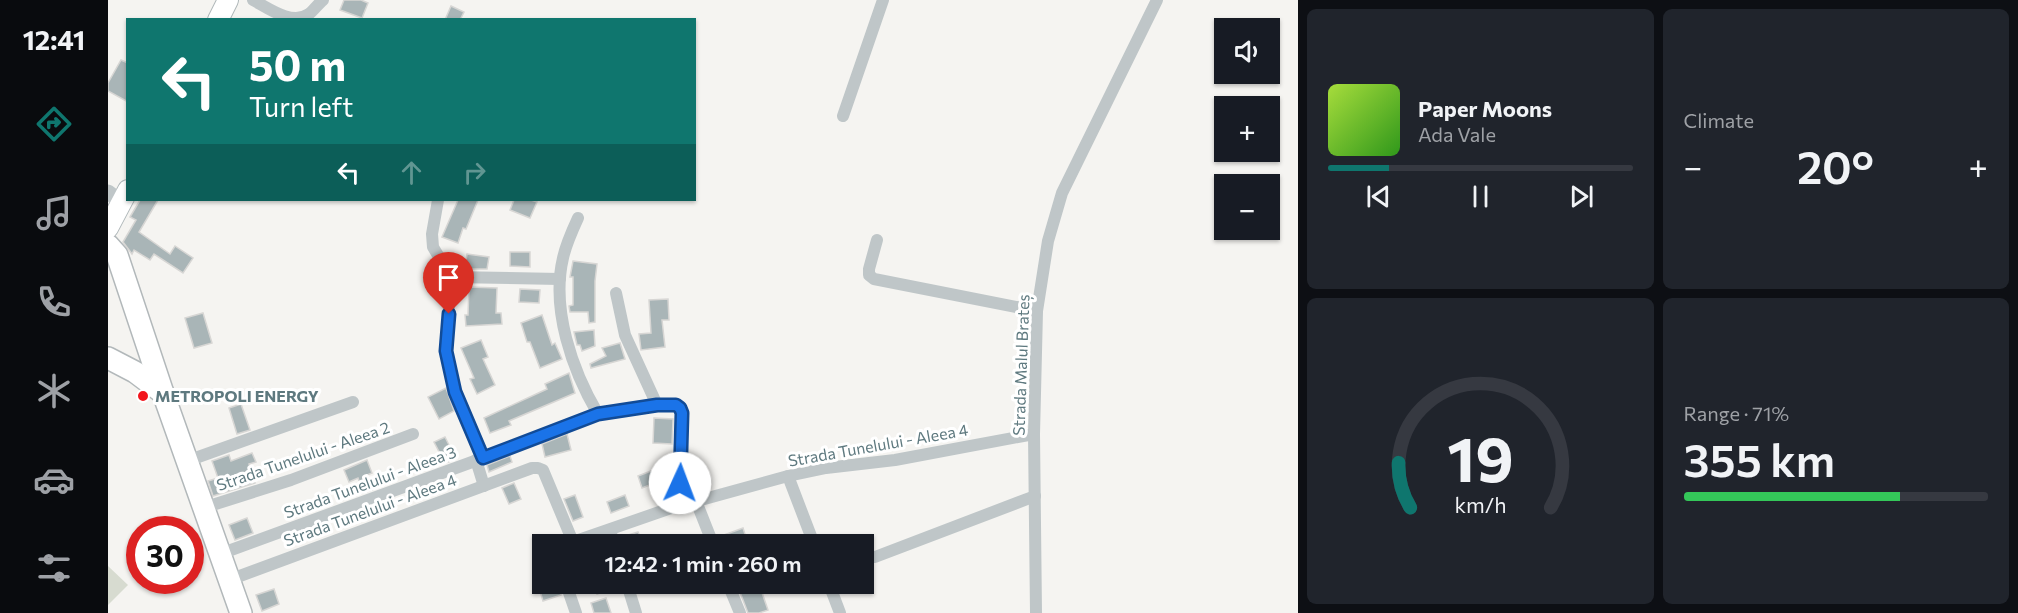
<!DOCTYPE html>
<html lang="en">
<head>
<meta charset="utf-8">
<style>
  body { margin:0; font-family:Commissioner,sans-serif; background:#20242c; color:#f1f3f6; height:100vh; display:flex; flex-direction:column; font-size:22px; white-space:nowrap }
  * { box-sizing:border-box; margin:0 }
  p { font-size:20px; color:#9ea1a6 }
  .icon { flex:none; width:33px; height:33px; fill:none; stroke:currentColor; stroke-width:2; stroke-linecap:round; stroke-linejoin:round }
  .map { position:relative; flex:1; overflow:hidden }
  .drawer { display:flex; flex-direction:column; gap:9px; padding:9px; background:#0d0f14; width:720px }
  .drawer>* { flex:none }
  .banner { position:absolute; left:18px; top:18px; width:570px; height:183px; border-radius:0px; box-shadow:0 2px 4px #0004; background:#0f766e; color:#fff; overflow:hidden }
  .controls { position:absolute; left:1106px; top:18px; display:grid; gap:12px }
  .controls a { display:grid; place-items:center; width:66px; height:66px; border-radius:0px; background:#171b24; box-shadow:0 2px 4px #0004; font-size:30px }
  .speed { position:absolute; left:18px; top:516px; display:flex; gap:12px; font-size:30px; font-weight:700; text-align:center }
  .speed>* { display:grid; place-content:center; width:78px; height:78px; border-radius:50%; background:#171b24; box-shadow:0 2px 4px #0004; line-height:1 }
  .speed .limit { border:9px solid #d22; background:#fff; color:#111 }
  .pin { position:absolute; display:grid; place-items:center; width:51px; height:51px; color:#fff; margin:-62px -26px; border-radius:50% 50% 50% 0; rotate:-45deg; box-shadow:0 0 6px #0007 }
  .pin .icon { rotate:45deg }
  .me { position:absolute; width:66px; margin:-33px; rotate:2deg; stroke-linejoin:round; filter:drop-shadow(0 0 4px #0008) }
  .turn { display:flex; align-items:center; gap:21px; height:126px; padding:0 24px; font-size:27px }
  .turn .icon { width:78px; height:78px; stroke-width:2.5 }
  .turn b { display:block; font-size:42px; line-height:51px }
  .lanes { display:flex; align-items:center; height:57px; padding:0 24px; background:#0003; justify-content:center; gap:30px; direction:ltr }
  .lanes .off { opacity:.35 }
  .big { font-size:45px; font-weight:600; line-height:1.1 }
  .drawer .tile { flex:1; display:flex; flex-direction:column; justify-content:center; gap:9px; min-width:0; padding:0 21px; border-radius:9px; background:#20242c }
  .drawer .dial { align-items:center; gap:0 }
  .dial svg { height:156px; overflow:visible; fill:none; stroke:#363941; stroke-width:7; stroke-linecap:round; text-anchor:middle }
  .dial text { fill:#f1f3f6; stroke:none }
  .song { display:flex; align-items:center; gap:18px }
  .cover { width:72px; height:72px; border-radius:9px; background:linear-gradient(135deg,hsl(80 70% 55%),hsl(110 70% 35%)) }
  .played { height:6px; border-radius:3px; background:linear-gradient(90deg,#0f766e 20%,#363941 20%) }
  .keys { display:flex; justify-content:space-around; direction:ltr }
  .heat { display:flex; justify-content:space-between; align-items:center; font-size:33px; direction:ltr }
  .charge { height:9px; border-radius:4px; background:linear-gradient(90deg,#34c759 71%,#363941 0) }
  .drawer .tiles { flex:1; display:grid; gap:9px; grid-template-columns:repeat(2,1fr) }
  .trip { position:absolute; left:424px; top:534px; width:342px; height:60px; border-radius:0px; background:#171b24; box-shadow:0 2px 4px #0004; font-weight:600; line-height:60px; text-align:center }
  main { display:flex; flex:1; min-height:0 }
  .tab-bar { display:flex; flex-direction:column; width:108px; justify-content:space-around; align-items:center; background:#090b0e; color:#9ea1a6 }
  .tab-bar .icon { width:42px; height:42px }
  .tab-bar .active { color:#0f766e }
  .tab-bar b { font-size:27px; color:#f1f3f6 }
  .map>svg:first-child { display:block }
  .green { fill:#d7dbd0 }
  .building { fill:#a9b5b7; stroke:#d7d6d4; stroke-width:1.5 }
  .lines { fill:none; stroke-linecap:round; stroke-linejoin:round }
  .primary-casing { stroke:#b0b8ba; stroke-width:22 }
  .trunk-casing { stroke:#b2b8ba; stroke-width:24 }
  .minor { stroke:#bfc6c8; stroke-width:12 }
  .tertiary { stroke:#bfc6c8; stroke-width:15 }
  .primary { stroke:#fff; stroke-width:20 }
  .trunk { stroke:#fff; stroke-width:21 }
  .route-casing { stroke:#114b97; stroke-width:15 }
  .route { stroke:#1a73e8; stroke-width:10 }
  .poi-dot { fill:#f2151c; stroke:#fff; stroke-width:2 }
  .labels { text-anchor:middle; stroke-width:6; stroke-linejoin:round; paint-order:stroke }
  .street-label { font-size:16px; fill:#5e797f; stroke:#fff }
  .poi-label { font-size:16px; font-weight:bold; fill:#5e797f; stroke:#fff; text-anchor:start }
</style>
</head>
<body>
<main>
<nav class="tab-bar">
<b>12:41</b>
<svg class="icon active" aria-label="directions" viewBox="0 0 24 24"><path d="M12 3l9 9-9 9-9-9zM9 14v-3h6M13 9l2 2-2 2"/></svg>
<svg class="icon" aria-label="music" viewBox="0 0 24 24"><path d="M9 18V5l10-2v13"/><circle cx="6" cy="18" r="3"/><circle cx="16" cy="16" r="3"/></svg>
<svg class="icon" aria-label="phone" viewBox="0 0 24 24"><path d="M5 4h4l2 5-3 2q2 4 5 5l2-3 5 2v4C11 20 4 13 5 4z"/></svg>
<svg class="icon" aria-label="climate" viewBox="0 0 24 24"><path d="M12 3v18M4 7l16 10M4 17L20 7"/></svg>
<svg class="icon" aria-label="car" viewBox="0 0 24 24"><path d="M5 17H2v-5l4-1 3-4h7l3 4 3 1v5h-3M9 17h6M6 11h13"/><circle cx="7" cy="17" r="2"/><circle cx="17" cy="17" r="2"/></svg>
<svg class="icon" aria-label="filters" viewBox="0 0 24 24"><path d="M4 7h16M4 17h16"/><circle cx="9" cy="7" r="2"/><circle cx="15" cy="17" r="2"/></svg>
</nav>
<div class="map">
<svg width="1190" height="613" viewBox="0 0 1190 613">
  <rect width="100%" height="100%" fill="#f5f4f1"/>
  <!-- green -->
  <path class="green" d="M0 566 20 585 0 605Z"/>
  <!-- building -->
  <g class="building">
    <path d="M236 0H253L260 3 254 18 232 10Z"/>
    <path d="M343 6 356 12 352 20H337Z"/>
    <path d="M13 60 20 63V102L0 91V83Z"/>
    <path d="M32 200H50L31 232 62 254 67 246 85 258 75 273 46 254 42 260 26 250 24 254 15 242 28 220 22 217Z"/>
    <path d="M350 200H370L358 229 355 228 350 243 334 237Z"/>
    <path d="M406 200H423L429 202 422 218 402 210Z"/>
    <path d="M402 252H422V267L402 266Z"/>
    <path d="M359 254 381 257 379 269H357Z"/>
    <path d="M465 261 489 264 487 281V322L481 323 480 312H462L461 306 465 305V277H462Z"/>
    <path d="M361 287 389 288 388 313H393L394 324 358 326 357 315H360Z"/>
    <path d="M412 289 432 290 431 303 411 302Z"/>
    <path d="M560 299 561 320H554L557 347 533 350 531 334 543 333 541 300Z"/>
    <path d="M95 313 104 343 86 348 77 318Z"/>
    <path d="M434 315 444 345 447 343 454 359 432 368 422 342H419L413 323Z"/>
    <path d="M486 330 487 346 474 351 472 345H469L466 332Z"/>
    <path d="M373 340 380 357 375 359 387 385 369 394 362 379 366 378 353 348Z"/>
    <path d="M512 343 517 359 483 368 482 364 498 356 494 348Z"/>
    <path d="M461 373 467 393 401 421 403 425 382 433 376 418 439 389 437 384Z"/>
    <path d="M338 388 346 411 331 419 320 397Z"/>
    <path d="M133 404 142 430 129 434 121 408Z"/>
    <path d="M546 418 565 419 564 444 545 443Z"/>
    <path d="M459 434 463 450 437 457 434 444Z"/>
    <path d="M337 437 348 459 337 463 326 442Z"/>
    <path d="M144 453 148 462 141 464 147 483 105 496 100 481 110 478 104 461 121 455 123 461Z"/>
    <path d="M402 456 404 462 381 472 379 465Z"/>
    <path d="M259 460 264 473 259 475 264 490 255 493 250 478 241 482 236 470Z"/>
    <path d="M548 469 552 481 534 488 530 476Z"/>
    <path d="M406 483 413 499 401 504 394 488Z"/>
    <path d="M467 495 475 517 465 521 456 499Z"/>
    <path d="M517 495 521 506 503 513 499 502Z"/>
    <path d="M139 518 145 533 127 540 121 525Z"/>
    <path d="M635 528 640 544H619L616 535Z"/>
    <path d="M530 532 535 544H516L514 537Z"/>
    <path d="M430 584H450L453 595 435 601Z"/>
    <path d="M485 584H511V587L489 594Z"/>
    <path d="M641 584H651L660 610 651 613H640L630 587Z"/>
    <path d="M166 589 171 604 154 611 148 595Z"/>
    <path d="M498 598 503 613H486L483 603Z"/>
  </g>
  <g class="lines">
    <defs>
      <g id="primary">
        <path d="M110 20 120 0"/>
        <path d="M0 228 20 190"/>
      </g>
      <g id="trunk">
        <path d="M0 245 9 255 55 393 133 613"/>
        <path d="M0 358 27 372 55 393"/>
      </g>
    </defs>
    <!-- primary casing -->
    <use href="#primary" class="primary-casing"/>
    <!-- trunk casing -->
    <use href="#trunk" class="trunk-casing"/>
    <!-- minor -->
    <g class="minor">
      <path d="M145 0C160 8 184 26 201 14 206 10 210 4 215 0"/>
      <path d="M735 116 775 0"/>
      <path d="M330 200 324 234 325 247 343 277 338 351 347 392 375 458"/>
      <path d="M470 218C464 231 458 244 455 258 443 309 464 370 490 414"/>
      <path d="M769 240 761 269V275L766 279 929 311"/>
      <path d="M343 277 452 279"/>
      <path d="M508 293 517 335 549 405"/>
      <path d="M368 460 376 486"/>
      <path d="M79 461 245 402"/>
      <path d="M680 476 706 544"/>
      <path d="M588 501 605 544"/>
      <path d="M95 508 183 480 305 434"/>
      <path d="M502 530 506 544"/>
      <path d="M112 554 375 458 475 419C493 413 552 401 569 406 573 407 573 408 574 413L570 506"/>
      <path d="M767 557 927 496"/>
      <path d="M121 580 424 468H430L435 470 465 542 560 509 680 476 718 468 787 460 926 434"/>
      <path d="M458 584 468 613"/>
      <path d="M519 584 528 613"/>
      <path d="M620 584 632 613"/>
      <path d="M721 584 732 613"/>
      <path d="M928 613 926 434 929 311 940 241 954 193 1049 0"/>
    </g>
    <!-- tertiary -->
    <path class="tertiary" d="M0 192 13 202"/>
    <!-- primary -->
    <use href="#primary" class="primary"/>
    <!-- trunk -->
    <use href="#trunk" class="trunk"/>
  </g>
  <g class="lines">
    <defs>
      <path id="route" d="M341 314 338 351 347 392 375 458 490 414 549 405H568L572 408 574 413 572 483"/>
    </defs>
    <!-- route casing -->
    <use href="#route" class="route-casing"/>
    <!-- route -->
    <use href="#route" class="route"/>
  </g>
  <!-- markers -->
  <circle class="poi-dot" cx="35" cy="396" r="6"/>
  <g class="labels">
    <!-- street labels -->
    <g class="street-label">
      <text transform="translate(913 365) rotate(-88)" y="6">Strada Malul Brateș</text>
      <text transform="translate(770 445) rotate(-10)" y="6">Strada Tunelului - Aleea 4</text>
      <text transform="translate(195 456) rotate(-19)" y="6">Strada Tunelului - Aleea 2</text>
      <text transform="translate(262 482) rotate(-20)" y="6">Strada Tunelului - Aleea 3</text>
      <text transform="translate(262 510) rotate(-20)" y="6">Strada Tunelului - Aleea 4</text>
    </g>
    <!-- poi labels -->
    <g class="poi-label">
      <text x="47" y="402">METROPOLI ENERGY</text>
    </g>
  </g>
</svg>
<div class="controls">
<a><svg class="icon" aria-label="sound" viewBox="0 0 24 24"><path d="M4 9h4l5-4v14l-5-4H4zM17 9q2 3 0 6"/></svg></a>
<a>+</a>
<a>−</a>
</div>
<div class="speed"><div class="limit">30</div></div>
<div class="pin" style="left:341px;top:314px;background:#d93025"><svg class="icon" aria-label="arrive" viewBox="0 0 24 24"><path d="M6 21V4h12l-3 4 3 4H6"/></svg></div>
<svg class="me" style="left:572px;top:483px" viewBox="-20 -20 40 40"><circle r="19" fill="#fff"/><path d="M0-13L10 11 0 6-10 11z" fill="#1a73e8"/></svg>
<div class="trip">12:42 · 1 min · 260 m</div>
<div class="banner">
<div class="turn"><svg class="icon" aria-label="left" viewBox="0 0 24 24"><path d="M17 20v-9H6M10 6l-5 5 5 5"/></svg><div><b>50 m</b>Turn left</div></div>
<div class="lanes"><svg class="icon" aria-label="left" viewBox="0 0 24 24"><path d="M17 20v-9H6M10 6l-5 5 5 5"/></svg><svg class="icon off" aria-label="ahead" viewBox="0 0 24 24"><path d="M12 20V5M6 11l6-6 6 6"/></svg><svg class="icon off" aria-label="right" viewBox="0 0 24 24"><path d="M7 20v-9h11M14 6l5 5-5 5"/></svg></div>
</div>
</div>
<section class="drawer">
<div class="tiles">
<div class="tile">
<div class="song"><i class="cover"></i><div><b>Paper Moons</b><p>Ada Vale</p></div></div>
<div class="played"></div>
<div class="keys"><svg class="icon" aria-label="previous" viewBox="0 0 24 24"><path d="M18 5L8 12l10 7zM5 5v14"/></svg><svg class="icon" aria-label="pause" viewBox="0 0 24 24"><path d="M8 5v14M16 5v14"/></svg><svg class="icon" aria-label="next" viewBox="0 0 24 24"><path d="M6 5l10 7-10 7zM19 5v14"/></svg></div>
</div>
<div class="tile"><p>Climate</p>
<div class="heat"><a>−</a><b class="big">20°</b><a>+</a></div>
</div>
<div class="tile dial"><svg viewBox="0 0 100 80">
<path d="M14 69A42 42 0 1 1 86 69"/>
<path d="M14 69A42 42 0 0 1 8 46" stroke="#0f766e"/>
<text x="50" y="56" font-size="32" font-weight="700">19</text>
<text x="50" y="72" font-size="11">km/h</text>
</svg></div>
<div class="tile"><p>Range · 71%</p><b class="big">355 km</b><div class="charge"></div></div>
</div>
</section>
</main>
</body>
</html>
